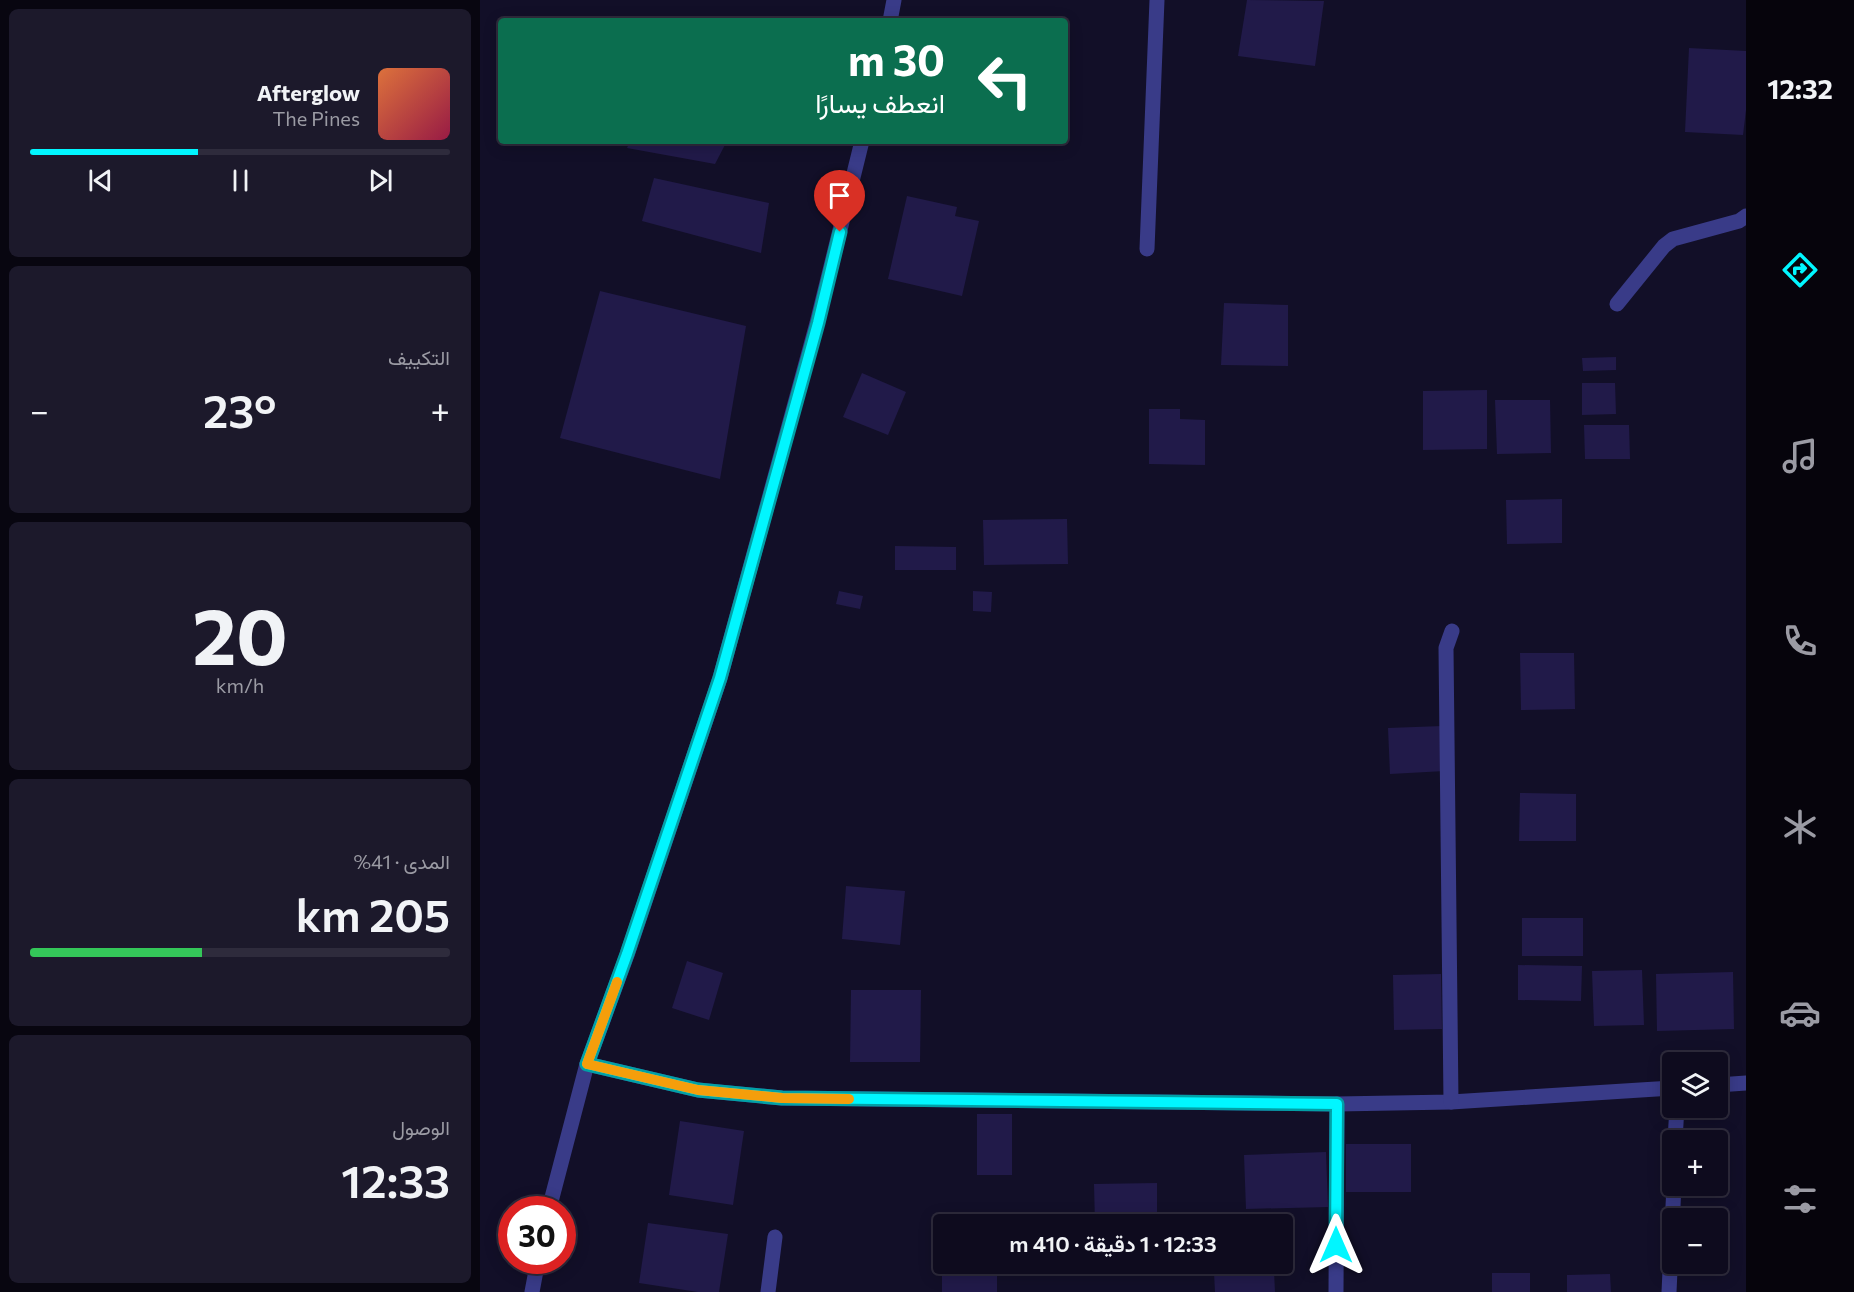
<!DOCTYPE html>
<html lang="ar">
<head>
<meta charset="utf-8">
<style>
  body { margin:0; font-family:Commissioner,Vazirmatn,sans-serif; background:#1c192b; color:#f1f3f6; direction:rtl; height:100vh; display:flex; flex-direction:column; font-size:22px; white-space:nowrap }
  * { box-sizing:border-box; margin:0 }
  p { font-size:20px; color:#9b9ba4 }
  .icon { flex:none; width:33px; height:33px; fill:none; stroke:currentColor; stroke-width:2; stroke-linecap:round; stroke-linejoin:round }
  .map { position:relative; flex:1; overflow:hidden; direction:ltr }
  .details { display:flex; flex-direction:column; gap:9px; padding:9px; background:#080610; width:480px }
  .details>* { flex:none }
  .banner { position:absolute; left:18px; top:18px; width:570px; height:126px; border-radius:6px; box-shadow:0 3px 15px #0003,0 0 0 2px #2e2b3c; direction:rtl; background:#0b6e4f; color:#fff; overflow:hidden }
  .tools { position:absolute; left:1182px; top:1052px; display:grid; gap:12px }
  .tools a { display:grid; place-items:center; width:66px; height:66px; border-radius:6px; background:#0e0b1e; box-shadow:0 3px 15px #0003,0 0 0 2px #2e2b3c; font-size:30px }
  .speed { position:absolute; left:18px; top:1196px; display:flex; gap:12px; font-size:30px; font-weight:700; text-align:center }
  .speed>* { display:grid; place-content:center; width:78px; height:78px; border-radius:50%; background:#0e0b1e; box-shadow:0 3px 15px #0003,0 0 0 2px #2e2b3c; line-height:1 }
  .speed .limit { border:9px solid #d22; background:#fff; color:#111 }
  .pin { position:absolute; display:grid; place-items:center; width:51px; height:51px; color:#fff; margin:-62px -26px; border-radius:50% 50% 50% 0; rotate:-45deg; box-shadow:0 0 6px #0007 }
  .pin .icon { rotate:45deg }
  .me { position:absolute; width:66px; margin:-33px; rotate:0deg; stroke-linejoin:round; filter:drop-shadow(0 0 4px #0008) }
  .turn { display:flex; align-items:center; gap:21px; height:126px; padding:0 24px; font-size:27px }
  .turn .icon { width:78px; height:78px; stroke-width:2.5 }
  .turn b { display:block; font-size:42px; line-height:51px }
  .big { font-size:45px; font-weight:600; line-height:1.1 }
  .details .tile { flex:1; display:flex; flex-direction:column; justify-content:center; gap:9px; min-width:0; padding:0 21px; border-radius:9px; background:#1c192b }
  .details .dial { align-items:center; gap:0 }
  .dial b { font-size:78px; line-height:1 }
  .song { display:flex; align-items:center; gap:18px }
  .cover { width:72px; height:72px; border-radius:9px; background:linear-gradient(135deg,hsl(20 70% 55%),hsl(340 70% 35%)) }
  .played { height:6px; border-radius:3px; background:linear-gradient(90deg,#01f6ff 40%,#2e2b3c 40%) }
  .keys { display:flex; justify-content:space-around; direction:ltr }
  .heat { display:flex; justify-content:space-between; align-items:center; font-size:33px; direction:ltr }
  .charge { height:9px; border-radius:4px; background:linear-gradient(90deg,#34c759 41%,#2e2b3c 0) }
  .trip { position:absolute; left:453px; top:1214px; width:360px; height:60px; border-radius:6px; background:#0e0b1e; box-shadow:0 3px 15px #0003,0 0 0 2px #2e2b3c; font-weight:600; line-height:60px; text-align:center; direction:rtl }
  main { display:flex; flex:1; min-height:0 }
  .tab-bar { display:flex; flex-direction:column; width:108px; justify-content:space-around; align-items:center; background:#06040c; color:#9b9ba4 }
  .tab-bar .icon { width:42px; height:42px }
  .tab-bar .current { color:#01f6ff }
  .tab-bar b { font-size:27px; color:#f1f3f6 }
  .map>svg:first-child { display:block }
  .building { fill:#211a49 }
  .lines { fill:none; stroke-linecap:round; stroke-linejoin:round }
  .minor { stroke:#393b88; stroke-width:15 }
  .tertiary { stroke:#393b88; stroke-width:15 }
  .route-casing { stroke:#01a0a6; stroke-width:15 }
  .route { stroke:#01f6ff; stroke-width:10 }
  .slow { stroke:#f59e0b; stroke-width:10 }
</style>
</head>
<body>
<main>
<nav class="tab-bar">
<b>12:32</b>
<svg class="icon current" aria-label="directions" viewBox="0 0 24 24"><path d="M12 3l9 9-9 9-9-9zM9 14v-3h6M13 9l2 2-2 2"/></svg>
<svg class="icon" aria-label="music" viewBox="0 0 24 24"><path d="M9 18V5l10-2v13"/><circle cx="6" cy="18" r="3"/><circle cx="16" cy="16" r="3"/></svg>
<svg class="icon" aria-label="phone" viewBox="0 0 24 24"><path d="M5 4h4l2 5-3 2q2 4 5 5l2-3 5 2v4C11 20 4 13 5 4z"/></svg>
<svg class="icon" aria-label="climate" viewBox="0 0 24 24"><path d="M12 3v18M4 7l16 10M4 17L20 7"/></svg>
<svg class="icon" aria-label="car" viewBox="0 0 24 24"><path d="M5 17H2v-5l4-1 3-4h7l3 4 3 1v5h-3M9 17h6M6 11h13"/><circle cx="7" cy="17" r="2"/><circle cx="17" cy="17" r="2"/></svg>
<svg class="icon" aria-label="filters" viewBox="0 0 24 24"><path d="M4 7h16M4 17h16"/><circle cx="9" cy="7" r="2"/><circle cx="15" cy="17" r="2"/></svg>
</nav>
<div class="map">
<svg width="1266" height="1292" viewBox="0 0 1266 1292">
  <rect width="100%" height="100%" fill="#120f28"/>
  <!-- building -->
  <g class="building">
    <path d="M767 0 844 1 835 66 758 56Z"/>
    <path d="M1209 48 1266 51V110L1263 135 1205 132Z"/>
    <path d="M150 141H247L235 164 147 148Z"/>
    <path d="M174 178 289 203 281 253 162 221Z"/>
    <path d="M427 196 477 207 475 216 499 221 482 296 408 279Z"/>
    <path d="M120 291 266 326 240 479 80 438Z"/>
    <path d="M744 303 808 305V366L741 365Z"/>
    <path d="M1136 357V370L1103 371 1102 358Z"/>
    <path d="M382 373 426 392 408 435 363 417Z"/>
    <path d="M1102 383H1135L1136 414 1102 415Z"/>
    <path d="M1007 390V449L943 450V391Z"/>
    <path d="M1015 400H1070L1071 453 1017 454Z"/>
    <path d="M669 409H700V419L725 420V465L669 464Z"/>
    <path d="M1104 425H1149L1150 459H1105Z"/>
    <path d="M1082 499V543L1027 544 1026 500Z"/>
    <path d="M587 519 588 564 504 565 503 520Z"/>
    <path d="M415 546 476 547V570H415Z"/>
    <path d="M359 591 383 596 380 609 356 604Z"/>
    <path d="M493 591 512 592 511 612 493 611Z"/>
    <path d="M1040 653H1094L1095 709 1041 710Z"/>
    <path d="M962 726 965 771 910 774 908 728Z"/>
    <path d="M1040 793 1096 794V841H1039Z"/>
    <path d="M366 886 425 891 420 945 362 939Z"/>
    <rect x="1042" y="918" width="61" height="38"/>
    <path d="M207 961 243 973 229 1020 192 1008Z"/>
    <path d="M1038 965 1102 966 1101 1001 1038 1000Z"/>
    <path d="M1162 970 1164 1025 1114 1026 1112 971Z"/>
    <path d="M1253 972 1254 1029 1177 1031 1176 974Z"/>
    <path d="M961 974 962 1029 914 1030 913 975Z"/>
    <path d="M371 990H441L440 1062H370Z"/>
    <rect x="497" y="1114" width="35" height="61"/>
    <path d="M200 1121 264 1131 253 1205 189 1195Z"/>
    <rect x="866" y="1144" width="65" height="48"/>
    <path d="M846 1152 848 1207 766 1209 764 1155Z"/>
    <path d="M677 1183V1224H615L614 1184Z"/>
    <path d="M168 1223 248 1234 239 1292H218L159 1283Z"/>
    <rect x="462" y="1263" width="55" height="29"/>
    <path d="M794 1271 795 1292H735L734 1273Z"/>
    <rect x="1012" y="1273" width="38" height="19"/>
    <path d="M1130 1274 1131 1292H1087V1275Z"/>
  </g>
  <g class="lines">
    <!-- minor -->
    <g class="minor">
      <path d="M667 249 677 0"/>
      <path d="M1137 304 1184 246 1193 239 1259 221 1266 216"/>
      <path d="M107 1064 218 1090 302 1098 857 1104 971 1102 1192 1088"/>
      <path d="M1238 1085 1266 1083"/>
      <path d="M971 1102 966 648 972 631"/>
      <path d="M1195 1140 1197 1107"/>
      <path d="M288 1292 295 1237"/>
      <path d="M856 1292 857 1104"/>
      <path d="M1189 1292 1194 1185"/>
    </g>
    <!-- tertiary -->
    <g class="tertiary">
      <path d="M410 21 414 0"/>
      <path d="M69 1209 107 1064 147 955 240 678 337 323 382 141"/>
      <path d="M52 1292 58 1260"/>
    </g>
  </g>
  <g class="lines">
    <defs>
      <path id="route" d="M360 232 338 323 240 678 147 954 107 1064 218 1090 302 1098 857 1104 856 1245"/>
    </defs>
    <!-- route casing -->
    <use href="#route" class="route-casing"/>
    <!-- route -->
    <use href="#route" class="route"/>
    <!-- slow -->
    <path class="slow" d="M137 982 107 1064 218 1090 302 1098 369 1099"/>
  </g>
</svg>
<div class="tools">
<a><svg class="icon" aria-label="layers" viewBox="0 0 24 24"><path d="M12 4l9 5-9 5-9-5zM3 14l9 5 9-5"/></svg></a>
<a>+</a>
<a>−</a>
</div>
<div class="speed"><div class="limit">30</div></div>
<div class="pin" style="left:360px;top:232px;background:#d93025"><svg class="icon" aria-label="arrive" viewBox="0 0 24 24"><path d="M6 21V4h12l-3 4 3 4H6"/></svg></div>
<svg class="me" style="left:856px;top:1245px" viewBox="-20 -20 40 40"><path d="M0-17L14 15 0 8-14 15z" fill="#01f6ff" stroke="#fff" stroke-width="4"/></svg>
<div class="trip">12:33 · 1 دقيقة · 410 m</div>
<div class="banner">
<div class="turn"><svg class="icon" aria-label="left" viewBox="0 0 24 24"><path d="M17 20v-9H6M10 6l-5 5 5 5"/></svg><div><b>30 m</b>انعطف يسارًا</div></div>
</div>
</div>
<section class="details">
<div class="tile">
<div class="song"><i class="cover"></i><div><b>Afterglow</b><p>The Pines</p></div></div>
<div class="played"></div>
<div class="keys"><svg class="icon" aria-label="previous" viewBox="0 0 24 24"><path d="M18 5L8 12l10 7zM5 5v14"/></svg><svg class="icon" aria-label="pause" viewBox="0 0 24 24"><path d="M8 5v14M16 5v14"/></svg><svg class="icon" aria-label="next" viewBox="0 0 24 24"><path d="M6 5l10 7-10 7zM19 5v14"/></svg></div>
</div>
<div class="tile"><p>التكييف</p>
<div class="heat"><a>−</a><b class="big">23°</b><a>+</a></div>
</div>
<div class="tile dial"><b>20</b><p>km/h</p></div>
<div class="tile"><p>المدى · 41%</p><b class="big">205 km</b><div class="charge"></div></div>
<div class="tile"><p>الوصول</p><b class="big">12:33</b></div>
</section>
</main>
</body>
</html>
